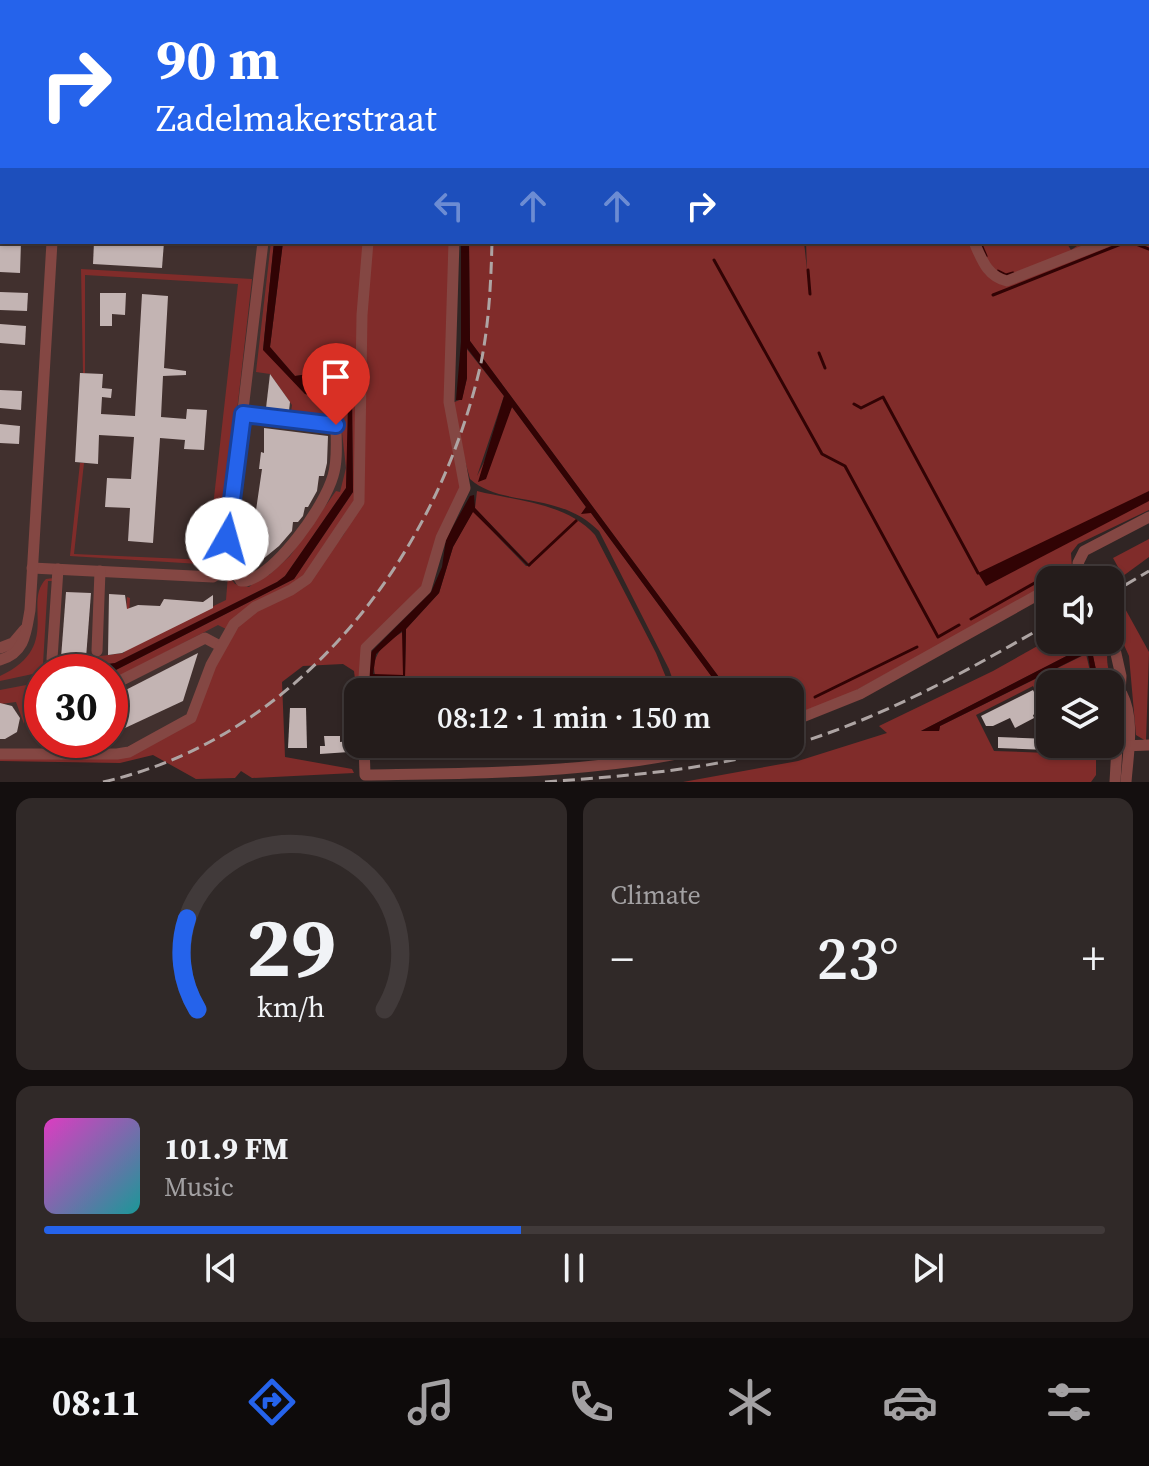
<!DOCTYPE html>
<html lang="en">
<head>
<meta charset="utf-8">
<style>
  body { margin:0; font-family:"Source Serif 4",serif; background:#302928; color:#f1f3f6; height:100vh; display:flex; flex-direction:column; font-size:30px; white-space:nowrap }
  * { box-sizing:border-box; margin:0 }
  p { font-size:26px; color:#a3a1a3 }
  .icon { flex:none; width:44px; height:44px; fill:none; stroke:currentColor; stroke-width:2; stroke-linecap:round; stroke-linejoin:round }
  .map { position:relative; height:782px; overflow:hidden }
  .drawer { display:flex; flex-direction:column; gap:16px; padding:16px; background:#140f0f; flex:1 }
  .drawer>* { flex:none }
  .hud { position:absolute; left:0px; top:0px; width:1150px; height:244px; box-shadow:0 2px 6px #0004,0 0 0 2px #413a3a; background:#2563eb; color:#fff; overflow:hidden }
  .buttons { position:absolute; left:1036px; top:566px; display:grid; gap:16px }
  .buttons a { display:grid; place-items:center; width:88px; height:88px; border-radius:16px; background:#241c1b; box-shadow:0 2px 6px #0004,0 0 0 2px #413a3a; font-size:40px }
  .speed { position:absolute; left:24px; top:654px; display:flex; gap:16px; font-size:40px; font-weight:700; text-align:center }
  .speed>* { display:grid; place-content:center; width:104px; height:104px; border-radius:50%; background:#241c1b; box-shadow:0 2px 6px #0004,0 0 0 2px #413a3a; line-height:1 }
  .speed .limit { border:12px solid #d22; background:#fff; color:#111 }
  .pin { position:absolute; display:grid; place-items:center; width:68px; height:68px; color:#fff; margin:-82px -34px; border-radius:50% 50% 50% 0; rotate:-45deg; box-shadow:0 0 8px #0007 }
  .pin .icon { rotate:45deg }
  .me { position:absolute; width:88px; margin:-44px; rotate:7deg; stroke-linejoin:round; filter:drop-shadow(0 0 6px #0008) }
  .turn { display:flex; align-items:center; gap:28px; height:168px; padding:0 24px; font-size:36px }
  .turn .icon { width:104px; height:104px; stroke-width:2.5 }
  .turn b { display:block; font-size:56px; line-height:68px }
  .lanes { display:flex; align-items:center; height:76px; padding:0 24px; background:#0003; justify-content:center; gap:40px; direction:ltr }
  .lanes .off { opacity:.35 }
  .big { font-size:60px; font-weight:600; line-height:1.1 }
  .drawer .tile { flex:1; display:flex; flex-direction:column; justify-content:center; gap:12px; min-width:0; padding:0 28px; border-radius:16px; background:#302928 }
  .drawer .dial { align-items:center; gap:0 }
  .dial svg { height:208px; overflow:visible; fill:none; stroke:#413a3a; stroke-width:7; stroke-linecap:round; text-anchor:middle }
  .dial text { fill:#f1f3f6; stroke:none }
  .song { display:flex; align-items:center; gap:24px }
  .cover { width:96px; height:96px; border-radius:12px; background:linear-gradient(135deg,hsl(310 70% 55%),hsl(180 70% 35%)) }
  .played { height:8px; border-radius:4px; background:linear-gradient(90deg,#2563eb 45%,#413a3a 45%) }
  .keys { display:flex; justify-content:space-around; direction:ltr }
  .heat { display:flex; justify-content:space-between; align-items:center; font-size:44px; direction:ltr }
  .drawer .tiles { flex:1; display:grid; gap:16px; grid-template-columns:1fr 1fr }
  .tile:last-child { grid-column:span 2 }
  .trip { position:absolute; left:344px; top:678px; width:460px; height:80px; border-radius:16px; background:#241c1b; box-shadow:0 2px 6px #0004,0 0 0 2px #413a3a; font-weight:600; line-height:80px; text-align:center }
  .tabs { display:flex; height:128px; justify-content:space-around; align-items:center; background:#0e0b0b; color:#a3a1a3 }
  .tabs .icon { width:56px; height:56px }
  .tabs .on { color:#2563eb }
  .tabs b { font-size:36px; color:#f1f3f6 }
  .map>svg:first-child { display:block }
  .built { fill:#41302e; fill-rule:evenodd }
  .green { fill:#802c2a }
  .water { fill:#310304; fill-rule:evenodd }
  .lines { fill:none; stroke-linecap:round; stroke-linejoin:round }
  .stream { stroke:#310304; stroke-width:3 }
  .building { fill:#c3b4b3 }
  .minor { stroke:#844743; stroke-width:11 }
  .rail { stroke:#aea5a4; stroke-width:3; stroke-dasharray:12 6; stroke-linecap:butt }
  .route-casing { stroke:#184099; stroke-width:20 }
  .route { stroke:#2563eb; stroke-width:14 }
</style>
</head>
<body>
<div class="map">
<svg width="1149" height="782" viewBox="0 0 1149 782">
  <rect width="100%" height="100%" fill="#302524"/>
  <!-- built -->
  <path class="built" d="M0 0H254L2 2V242H274L262 337 357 402V496L185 718 122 749H0ZM42 672H110V740H42Z"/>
  <!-- green -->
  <g class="green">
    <path d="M503 0H862L863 2H504Z"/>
    <path d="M271 242H274L263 349 305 394 349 401 346 488 285 576 277 582 115 663 42 672 0 681V676C63 647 22 603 46 579L54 578V581H48L43 664H61L62 658 70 660 124 653 127 597 130 598 127 648 226 600 228 575 235 584 249 587 265 574 269 575 290 556 336 491 340 492 346 468 341 423 290 419 292 405 270 374 256 372Z"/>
    <path d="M283 242H366L358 497 303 580 226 629 218 625 110 681V673L294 579 353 492 352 394 308 391 303 389 311 377 308 374 295 376 270 347Z"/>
    <path d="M371 242H451L449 349 462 484 422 588 373 634 359 679H355L354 671 343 664 303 666 282 682 285 757 352 769 354 773 252 778 241 771 235 778 196 779 153 755 120 763 0 761V758L109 759 188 725 215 665 235 632 246 617 306 584 344 534 363 500 365 331Z"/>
    <path d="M469 242H804L807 270 806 242H971L986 274 1009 284 1114 242H1146L1149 244V510L1078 544 1071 553 1072 568 1063 576 1050 580V584L853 692 790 717V706L795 705 790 704V692H730L470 341Z"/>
    <path d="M978 242H1066L1071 250 1083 242H1101L1014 278 993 272Z"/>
    <path d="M81 269 252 279 220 560 210 571H200V564L70 556 80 463H84L74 554 207 560 238 284 85 275V373H83Z"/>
    <path d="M466 348 504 396 477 476 512 407 586 507 582 513H591L723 692H677L669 669 599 531C558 490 502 508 470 479L455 425 452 403 462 399 467 378Z"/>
    <path d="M477 491C517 501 567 503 595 535L656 653 672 692H370L369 683H374L375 677H405L406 629 439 593 453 547 473 511 526 566H531L475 508Z"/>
    <path d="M1149 539V557L1123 576 1113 558Z"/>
    <path d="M1117 594 1149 652 1146 741 1136 735 1129 656 1110 614V598Z"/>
    <path d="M404 631 403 675H375C370 654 387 641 404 631Z"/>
    <path d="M1050 639 1109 640C1107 650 1105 667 1112 676L1110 692V684H1099L1091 647 1088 645 921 731H939L940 726 1086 654 1093 684H1050V733L1044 708 1033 686 976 715 994 751 1049 753 1050 744H1096V775L1091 782H683L798 761 887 733 879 726 993 671Z"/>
    <path d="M42 682V694L27 696 24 724 16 702 0 704V690Z"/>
  </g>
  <!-- water -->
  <g class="water">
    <path d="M274 242H283L270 347 295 376 308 374 313 384 305 389 308 391 352 394 353 492 294 579 110 673 55 672 115 663 277 582 285 576 346 488 348 402 305 394 263 350Z"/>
    <path d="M461 242H469L470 341 730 692H723L591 513 581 514 586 507 512 407 486 479 478 482 504 396 467 348V378L462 400H456L461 342Z"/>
    <path d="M1149 491V501L986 586 978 573Z"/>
    <path d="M474 495 475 508 528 564 576 519 578 521 529 567 473 512 453 547 439 593 406 629 405 677H375L374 683H369L371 652 431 592 442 567 446 539 470 496ZM402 631 403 675 373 674 376 654Z"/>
    <path d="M1088 645 1091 646 1099 684H1093L1088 656 1085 654 940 726 939 731H921Z"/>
  </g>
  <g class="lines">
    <!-- stream -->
    <g class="stream">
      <path d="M1148 228 1149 229"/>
      <path d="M980 242 986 256"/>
      <path d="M1131 242 1149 249"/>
      <path d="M714 260 822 454 845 466 938 637 959 625"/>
      <path d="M808 270 810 294"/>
      <path d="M998 271 1006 275 1013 273"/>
      <path d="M993 295 1126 242"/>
      <path d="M819 353 825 368"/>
      <path d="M854 404 861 408 883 397 978 573"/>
      <path d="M971 619 1054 572"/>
      <path d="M815 697 917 647"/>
    </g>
  </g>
  <!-- building -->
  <g class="building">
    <path d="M0 242H21L20 273 0 272Z"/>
    <path d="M94 242H164L162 268 93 264Z"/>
    <path d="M0 292 28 293 27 311 0 310Z"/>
    <path d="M100 293H126L125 315 112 314V326H100Z"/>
    <path d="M142 294 168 296 164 368 186 371V375L163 376 161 417 186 419 187 409 207 410 204 450 184 449 185 440 160 438 153 543 128 541 130 508 105 507 107 478 131 479 134 437 99 435 98 464 75 462 80 373 103 374 102 388 112 389 111 398 102 397 101 414 135 416Z"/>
    <path d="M0 324 26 326 25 345 0 343Z"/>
    <path d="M270 374 290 402 289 411 266 408Z"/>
    <path d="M0 390 22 391 21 410 0 408Z"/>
    <path d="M0 424 20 426 19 444 0 443Z"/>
    <path d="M264 428 328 436 327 463 324 476H319L317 491 308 507H305L303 516 298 522H293L292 531 279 546 251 569 248 565 262 469H259L261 452 264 453Z"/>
    <path d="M66 592 91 593 86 658H61Z"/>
    <path d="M109 594 125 595 127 609 138 605 160 606 164 599 203 602 213 595V608L122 653 108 655Z"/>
    <path d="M198 653 183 701 110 735V698Z"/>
    <path d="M1033 690 1043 710 1033 715 1034 718 1015 728 1010 718 993 726H986L981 716Z"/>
    <path d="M0 703 12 706 20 718 17 732 5 739H0Z"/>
    <path d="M290 708H306L307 748H288Z"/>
    <path d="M324 736H340V742L349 741V752L320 754V746H325Z"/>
    <path d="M998 737 1049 739 1048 750 998 748Z"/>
    <path d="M382 744H425V748H431V759L385 758Z"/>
    <path d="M447 744H582V750L448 759Z"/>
  </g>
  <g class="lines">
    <!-- minor -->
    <g class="minor">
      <path d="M381 0 382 2"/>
      <path d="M480 0V2"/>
      <path d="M870 0 871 2"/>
      <path d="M65 2 66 0"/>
      <path d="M0 84H2"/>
      <path d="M1148 170H1149"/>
      <path d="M1148 239 1149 240"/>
      <path d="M974 242C982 260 987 276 1007 281L1106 242"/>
      <path d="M32 568 213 577 224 569"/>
      <path d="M224 569 263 242"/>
      <path d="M224 569 234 570 241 581H246C278 572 324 507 333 476 338 460 336 442 336 425L243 414"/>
      <path d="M1065 580 1080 573"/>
      <path d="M1084 580 1078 563 1084 551 1149 517"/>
      <path d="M1110 627 1121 676 1115 782"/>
      <path d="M0 648 13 643 24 630"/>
      <path d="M97 651 100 571"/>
      <path d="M52 659 58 569"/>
      <path d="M0 660C25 653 26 633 30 610L52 242"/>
      <path d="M110 686 205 638 220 646"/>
      <path d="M363 692 366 648 426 589 441 538 465 488 449 402 454 242"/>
      <path d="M1122 694C1135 719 1128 755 1126 782"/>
      <path d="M790 722 860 694 1050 588"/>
      <path d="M364 744 365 775C483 773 606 774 722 744"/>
      <path d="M1123 746 1149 745"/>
      <path d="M0 754H117L129 752 191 718 211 665 234 624 255 607 291 590 307 579 359 502 362 315 368 242"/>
      <path d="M61 754 62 740"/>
    </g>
    <!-- rail -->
    <g class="rail">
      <path d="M452 0 453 2"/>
      <path d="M1110 594 1149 571"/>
      <path d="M103 782C301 737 438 554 481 363 489 323 491 282 492 242"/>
      <path d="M545 782C608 777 671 773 733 760 848 737 950 681 1050 623"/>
    </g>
  </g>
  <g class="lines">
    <defs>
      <path id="route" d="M227 539 243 414 336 425"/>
    </defs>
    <!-- route casing -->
    <use href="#route" class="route-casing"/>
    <!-- route -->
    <use href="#route" class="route"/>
  </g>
</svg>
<div class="buttons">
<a><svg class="icon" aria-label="sound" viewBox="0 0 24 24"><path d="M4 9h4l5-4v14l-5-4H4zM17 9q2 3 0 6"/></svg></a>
<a><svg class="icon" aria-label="layers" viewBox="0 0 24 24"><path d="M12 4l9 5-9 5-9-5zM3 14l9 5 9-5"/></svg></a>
</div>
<div class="speed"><div class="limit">30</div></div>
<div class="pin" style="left:336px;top:425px;background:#d93025"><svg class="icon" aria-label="arrive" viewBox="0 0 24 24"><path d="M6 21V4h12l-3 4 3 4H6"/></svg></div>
<svg class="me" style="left:227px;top:539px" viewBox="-20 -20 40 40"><circle r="19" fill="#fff"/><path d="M0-13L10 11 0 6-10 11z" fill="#2563eb"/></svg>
<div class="trip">08:12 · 1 min · 150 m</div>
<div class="hud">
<div class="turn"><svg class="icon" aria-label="right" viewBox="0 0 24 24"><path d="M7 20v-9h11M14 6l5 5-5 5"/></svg><div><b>90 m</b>Zadelmakerstraat</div></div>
<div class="lanes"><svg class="icon off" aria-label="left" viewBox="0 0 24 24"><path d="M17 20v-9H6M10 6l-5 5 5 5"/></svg><svg class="icon off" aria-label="ahead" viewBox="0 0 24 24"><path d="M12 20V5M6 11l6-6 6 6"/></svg><svg class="icon off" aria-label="ahead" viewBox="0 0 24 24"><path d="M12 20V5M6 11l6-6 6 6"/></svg><svg class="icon" aria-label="right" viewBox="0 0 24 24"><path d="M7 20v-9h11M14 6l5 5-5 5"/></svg></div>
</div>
</div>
<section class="drawer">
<div class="tiles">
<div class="tile dial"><svg viewBox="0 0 100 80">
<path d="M14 69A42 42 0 1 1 86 69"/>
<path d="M14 69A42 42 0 0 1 10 34" stroke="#2563eb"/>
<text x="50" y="56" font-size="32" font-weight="700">29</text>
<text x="50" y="72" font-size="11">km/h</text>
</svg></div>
<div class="tile"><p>Climate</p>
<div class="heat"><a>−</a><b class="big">23°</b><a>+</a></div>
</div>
<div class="tile">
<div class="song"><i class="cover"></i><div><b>101.9 FM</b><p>Music</p></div></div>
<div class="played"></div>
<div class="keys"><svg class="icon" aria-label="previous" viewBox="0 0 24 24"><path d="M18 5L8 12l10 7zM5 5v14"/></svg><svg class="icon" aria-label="pause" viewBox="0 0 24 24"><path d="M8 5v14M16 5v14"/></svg><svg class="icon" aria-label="next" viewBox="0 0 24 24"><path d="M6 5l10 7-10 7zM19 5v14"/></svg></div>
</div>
</div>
</section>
<nav class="tabs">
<b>08:11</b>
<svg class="icon on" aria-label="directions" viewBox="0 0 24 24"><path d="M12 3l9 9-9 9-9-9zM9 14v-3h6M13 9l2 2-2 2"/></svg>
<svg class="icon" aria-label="music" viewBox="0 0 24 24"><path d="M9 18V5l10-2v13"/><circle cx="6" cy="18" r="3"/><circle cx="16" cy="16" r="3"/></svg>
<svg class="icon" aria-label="phone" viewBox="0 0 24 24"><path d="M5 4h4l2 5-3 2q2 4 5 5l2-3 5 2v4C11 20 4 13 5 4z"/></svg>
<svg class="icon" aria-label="climate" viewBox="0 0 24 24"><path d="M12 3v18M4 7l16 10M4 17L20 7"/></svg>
<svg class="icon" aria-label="car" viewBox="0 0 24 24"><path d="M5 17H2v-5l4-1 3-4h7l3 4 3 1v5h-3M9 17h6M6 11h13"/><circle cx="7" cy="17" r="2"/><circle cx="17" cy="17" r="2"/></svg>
<svg class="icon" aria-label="filters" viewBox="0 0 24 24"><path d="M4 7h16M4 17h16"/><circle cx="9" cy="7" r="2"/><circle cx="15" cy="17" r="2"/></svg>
</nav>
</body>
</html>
